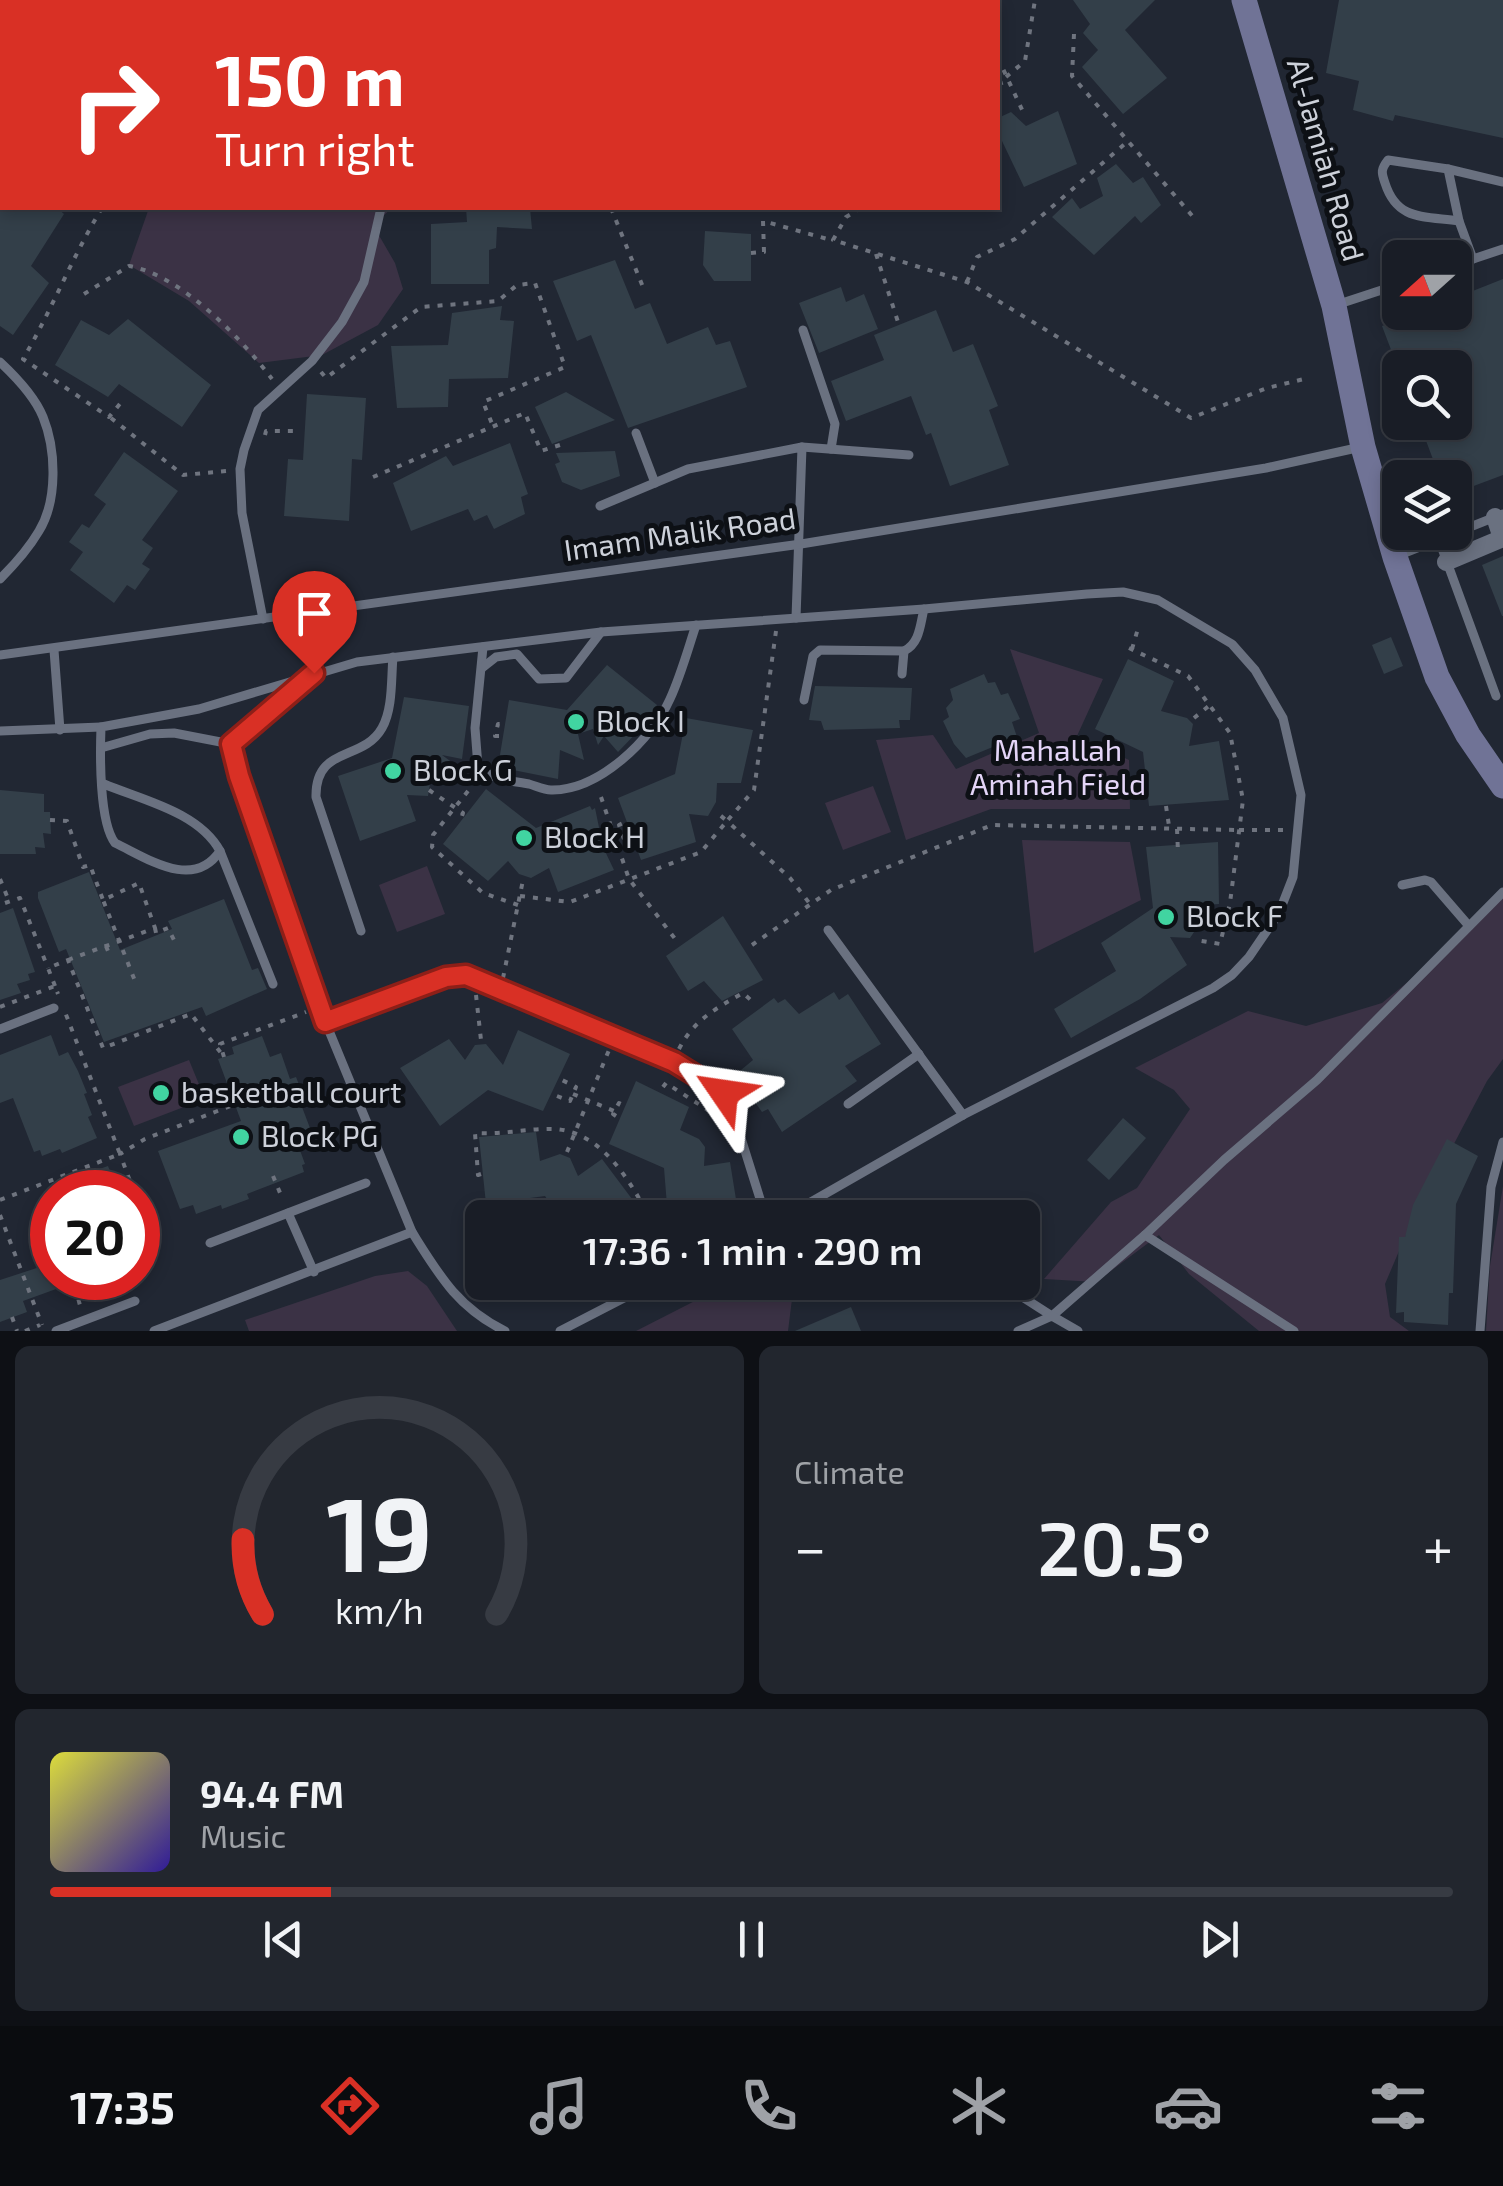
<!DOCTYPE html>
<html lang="en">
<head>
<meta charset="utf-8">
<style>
  body { margin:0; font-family:"Exo 2",sans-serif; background:#22262e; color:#f1f3f6; height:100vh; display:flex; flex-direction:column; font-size:38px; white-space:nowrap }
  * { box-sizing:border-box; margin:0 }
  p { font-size:32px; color:#9fa2a7 }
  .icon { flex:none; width:55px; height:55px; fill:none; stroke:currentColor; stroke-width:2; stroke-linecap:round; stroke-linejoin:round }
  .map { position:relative; height:1331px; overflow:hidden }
  .side { display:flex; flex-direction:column; gap:15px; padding:15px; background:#0e1015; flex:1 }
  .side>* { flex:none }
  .banner { position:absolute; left:0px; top:0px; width:1000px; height:210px; box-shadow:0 5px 15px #0003,0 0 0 2px #373b43; background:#d93025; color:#fff; overflow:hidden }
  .needle { width:65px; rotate:249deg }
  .fabs { position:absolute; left:1382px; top:240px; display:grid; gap:20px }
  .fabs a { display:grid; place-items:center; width:90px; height:90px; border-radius:15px; background:#191d26; box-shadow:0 5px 15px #0003,0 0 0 2px #373b43; font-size:50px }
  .speed { position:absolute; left:30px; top:1170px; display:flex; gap:20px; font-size:50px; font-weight:700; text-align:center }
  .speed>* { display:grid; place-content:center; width:130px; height:130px; border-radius:50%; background:#191d26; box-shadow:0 5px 15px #0003,0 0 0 2px #373b43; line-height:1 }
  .speed .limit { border:15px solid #d22; background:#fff; color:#111 }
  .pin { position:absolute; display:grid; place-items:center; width:85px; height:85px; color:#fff; margin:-102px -42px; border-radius:50% 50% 50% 0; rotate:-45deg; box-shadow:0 0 10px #0007 }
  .pin .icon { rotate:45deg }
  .me { position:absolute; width:110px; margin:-55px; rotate:302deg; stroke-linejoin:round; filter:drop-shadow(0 0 8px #0008) }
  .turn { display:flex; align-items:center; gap:35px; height:210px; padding:0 50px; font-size:45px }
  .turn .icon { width:130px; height:130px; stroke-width:2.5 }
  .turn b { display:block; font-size:70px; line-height:85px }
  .big { font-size:75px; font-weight:600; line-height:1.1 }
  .side .card { flex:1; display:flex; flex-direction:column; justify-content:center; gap:15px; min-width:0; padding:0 35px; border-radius:15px; background:#22262e }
  .side .dial { align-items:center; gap:0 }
  .dial svg { height:260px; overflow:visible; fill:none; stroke:#373b43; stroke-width:7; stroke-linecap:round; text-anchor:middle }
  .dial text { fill:#f1f3f6; stroke:none }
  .song { display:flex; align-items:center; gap:30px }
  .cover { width:120px; height:120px; border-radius:15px; background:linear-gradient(135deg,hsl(60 70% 55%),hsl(250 70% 35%)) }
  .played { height:10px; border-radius:5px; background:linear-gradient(90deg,#d93025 20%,#373b43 20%) }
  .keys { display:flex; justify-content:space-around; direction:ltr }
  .heat { display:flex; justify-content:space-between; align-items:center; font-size:55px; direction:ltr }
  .side .tiles { flex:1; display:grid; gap:15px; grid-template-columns:1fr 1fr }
  .card:last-child { grid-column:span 2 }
  .trip { position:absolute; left:465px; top:1200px; width:575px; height:100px; border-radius:15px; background:#191d26; box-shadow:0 5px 15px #0003,0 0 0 2px #373b43; font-weight:600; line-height:100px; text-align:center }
  .dock { display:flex; height:160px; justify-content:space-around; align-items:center; background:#0a0c0f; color:#9fa2a7 }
  .dock .icon { width:70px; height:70px }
  .dock .active { color:#d93025 }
  .dock b { font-size:45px; color:#f1f3f6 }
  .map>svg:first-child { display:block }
  .green { fill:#3b3245 }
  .building { fill:#333f49 }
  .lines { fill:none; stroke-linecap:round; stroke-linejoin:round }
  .path { stroke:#6f747f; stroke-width:4; stroke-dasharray:5 8; stroke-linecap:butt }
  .lane { stroke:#6a7180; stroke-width:9 }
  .street { stroke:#6a7180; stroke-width:18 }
  .secondary { stroke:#707396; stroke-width:25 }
  .route-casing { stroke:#8d1f18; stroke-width:25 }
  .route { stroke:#d93025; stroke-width:18 }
  .poi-dot { fill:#41d4a1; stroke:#0d1015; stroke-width:4 }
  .labels { text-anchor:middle; stroke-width:10; stroke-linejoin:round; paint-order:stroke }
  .street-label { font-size:30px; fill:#cdd1da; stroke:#0d1015 }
  .poi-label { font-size:30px; fill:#cdd1da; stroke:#0d1015; text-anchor:start }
  .park-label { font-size:30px; fill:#e4d5f8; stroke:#0d1015 }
</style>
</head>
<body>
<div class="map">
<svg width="1503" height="1331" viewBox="0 0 1503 1331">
  <rect width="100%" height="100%" fill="#212733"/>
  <!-- green -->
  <g class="green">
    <path d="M149 208H392L373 225 395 263 403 289 378 325 322 355 259 363 189 301 129 265Z"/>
    <path d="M1010 649 1103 679 1077 736 1129 760 1130 809H991L906 840 876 740 933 735 956 769 1039 733Z"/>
    <path d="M873 786 891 832 843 850 825 803Z"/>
    <path d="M1022 840 1130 842 1141 900 1034 953Z"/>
    <path d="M427 866 445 914 397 932 379 885Z"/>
    <path d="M1503 896V1059L1487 1081 1405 1237 1385 1284 1390 1317 1409 1331H1259L1189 1274 1159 1235 1096 1282 1044 1279 1111 1202 1137 1188 1190 1109 1174 1090 1135 1068 1248 1011 1306 1026 1382 1003 1469 932Z"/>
    <path d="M189 1060 205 1099 134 1126 118 1087Z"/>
    <path d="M1503 1186V1331H1486L1490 1266Z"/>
    <path d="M408 1271 427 1286 457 1331H249L245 1320 375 1276Z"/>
    <path d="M730 1283H794L788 1331H636Z"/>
  </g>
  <!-- building -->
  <g class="building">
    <path d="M1073 0H1155L1125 30 1167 78 1123 114 1082 67 1098 50 1083 33 1090 24Z"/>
    <path d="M1339 0H1503V138L1395 115 1393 121 1353 110 1359 81 1326 73Z"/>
    <path d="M1058 111 1077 164 1024 187 1002 141 998 143V118L1011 112 1026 126Z"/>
    <path d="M1116 164 1133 183 1143 177 1161 205 1141 223 1135 216 1094 255 1052 217 1072 198 1080 209 1103 196 1097 178Z"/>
    <path d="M0 208H57L64 214 31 266 49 283 13 335 0 326Z"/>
    <path d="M466 208H530L532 229 497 227 496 248 489 250V284H431V224L467 222Z"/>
    <path d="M705 231 751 234V281H714L703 265Z"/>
    <path d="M615 260 635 309 650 303 667 344 708 327 716 345 730 341 747 387 628 428 591 335 577 341 553 281Z"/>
    <path d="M1503 279V475L1455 493V478H1440L1419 422H1455V368H1398L1382 326 1417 312H1455V298Z"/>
    <path d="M841 287 846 302 864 294 878 329 819 353 799 303Z"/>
    <path d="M502 306 500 320 514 321 508 378 449 379 448 407 397 408 391 346 448 345 452 313Z"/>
    <path d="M936 310 953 352 973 344 998 406 989 410 1009 465 950 486 931 433 926 435 911 396 846 421 831 381 884 360 874 335Z"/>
    <path d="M128 319 211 385 182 427 119 384 108 397 55 365 81 320 109 335Z"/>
    <path d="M566 392 615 420 552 444 535 407Z"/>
    <path d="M307 394 366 398 362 460 352 459 349 521 284 516 288 459 303 460Z"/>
    <path d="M510 443 528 494 521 497 525 514 494 529 487 515 474 521 468 509 411 531 393 483 446 456 453 466Z"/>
    <path d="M615 451 620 476 581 490 562 482 555 464 560 462 556 453Z"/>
    <path d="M124 452 178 491 142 540 153 548 142 564 150 569 135 590 127 585 114 603 70 570 83 552 69 542 82 524 89 528 106 504 94 495Z"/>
    <path d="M1503 556V616H1502L1482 565Z"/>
    <path d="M1391 637 1403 666 1384 674 1372 645Z"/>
    <path d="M1128 659 1174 681 1161 711 1187 718 1193 724 1189 746 1219 741 1229 800 1149 806 1143 752 1095 729Z"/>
    <path d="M607 665 657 705 644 725 618 752 604 736 598 745 593 729 578 734 584 760 560 750 558 779 498 767 509 700 567 710Z"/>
    <path d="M984 674 988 683 995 682 1001 695 1008 693 1020 719 1012 722 1017 737 966 758 954 744 943 721 949 717 946 708 953 700 950 689Z"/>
    <path d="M815 686 912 688 910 720H899L900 728 824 730 821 721 809 720Z"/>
    <path d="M404 697 469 706 462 759 442 755 457 766 433 764 428 796 407 795 416 821 360 841 338 776 392 758Z"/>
    <path d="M686 718 753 730 741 783H717L716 802 708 816 689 814 696 842 641 860 618 798 675 774Z"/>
    <path d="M486 789 536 828 590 806 592 810 595 808 603 847 614 870 558 892 549 868 531 878 519 874 508 861 488 881 443 844Z"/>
    <path d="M0 790 44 794V812H50L51 834 43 833 45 848 35 847 36 854H0Z"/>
    <path d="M1218 842 1219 904 1193 906 1196 929 1190 938 1170 937 1187 965 1140 999 1071 1038 1054 1009 1116 971 1101 943 1153 908 1146 847Z"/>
    <path d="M89 872 120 950 172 929 168 921 224 899 252 970 258 968 267 989 206 1016 202 1007 104 1042 66 949 59 952 38 898V892Z"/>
    <path d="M13 908 35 972 28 974 30 980 17 984 21 993 0 1000V913Z"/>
    <path d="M723 916 763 980 722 1001 704 981 688 991 666 956Z"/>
    <path d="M834 992 839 1000 848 994 881 1044 845 1066 857 1081 782 1132 768 1109 762 1112 752 1098 756 1095 741 1070 753 1060 732 1029 774 998 778 1003 785 999 799 1014Z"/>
    <path d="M518 1030 570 1054 543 1111 488 1090 440 1126 400 1068 449 1039 465 1060 475 1045 486 1044 503 1065Z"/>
    <path d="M51 1035 59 1056 68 1052 78 1071 87 1093 84 1094 92 1115 88 1117 97 1138 62 1153 60 1149 42 1156 40 1150 34 1152 13 1098 0 1103V1055Z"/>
    <path d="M262 1036 270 1057 281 1053 290 1079 296 1077 307 1105 302 1107 313 1136 297 1142 305 1164 302 1165 304 1172 247 1194 249 1199 222 1209 221 1205 196 1214 193 1205 180 1209 158 1151 241 1121 218 1059 234 1054 232 1047Z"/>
    <path d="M636 1081 689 1107 680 1130 699 1139 705 1147 704 1166 730 1162 739 1218H668L664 1168 609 1144Z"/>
    <path d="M1123 1118 1146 1138 1109 1180 1087 1160Z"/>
    <path d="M536 1132 540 1161 560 1154 570 1158 578 1176 602 1159 638 1207 623 1218H560L545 1196 486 1204 479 1137Z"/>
    <path d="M1447 1139 1478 1156 1456 1204 1453 1293H1449L1448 1325 1404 1322V1312L1396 1313 1399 1237H1405L1413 1205Z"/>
    <path d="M108 1166 118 1192H76L71 1179Z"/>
    <path d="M52 1263V1278L81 1280 23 1301 27 1312 0 1322V1280Z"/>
    <path d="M851 1307 861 1331H795Z"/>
  </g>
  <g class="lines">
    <!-- path -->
    <g class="path">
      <path d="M831 0 832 2"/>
      <path d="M690 2 691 0"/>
      <path d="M852 2 857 0"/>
      <path d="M1074 34 1072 76 1195 219"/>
      <path d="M998 58 1024 114"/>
      <path d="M1006 77 1025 61 1035 0"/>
      <path d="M998 84 1008 81"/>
      <path d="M102 208C72 257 52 310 23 359L109 417 124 399"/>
      <path d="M611 208 645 292"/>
      <path d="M861 208 846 217 833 240 967 282 1191 418 1267 388 1304 379"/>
      <path d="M751 253 764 252 763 221 831 240"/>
      <path d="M876 254 899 325"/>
      <path d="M967 282 977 257 1015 239 1128 141"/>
      <path d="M84 294 129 266C181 275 241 338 272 379"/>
      <path d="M321 372 326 378 421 307 498 301 517 285 535 283 565 367 483 402 493 426"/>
      <path d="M111 418 183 475 226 471"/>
      <path d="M265 435 266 431H293"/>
      <path d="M373 477 525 413 541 451 560 445"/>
      <path d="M776 631 754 790 727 821 790 878 810 904"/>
      <path d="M1129 648 1188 676 1230 733 1243 800 1230 903 1220 944 1196 940"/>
      <path d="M1132 649 1139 625"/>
      <path d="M1194 718 1210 705"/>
      <path d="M499 736H495L498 724H501"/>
      <path d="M429 790 463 813 461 819"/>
      <path d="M468 791 433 835 432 847 483 893 518 905"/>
      <path d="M601 797 629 879 676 940"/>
      <path d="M1166 806 1169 826"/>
      <path d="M50 820 67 821 83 867 90 865 103 900"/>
      <path d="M1177 829 1178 852"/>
      <path d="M1239 830H1283"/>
      <path d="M602 835 607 834 612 849 608 850"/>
      <path d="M624 839 619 825 625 822"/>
      <path d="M0 879 9 901"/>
      <path d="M520 896 570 902 701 852 727 821 715 811"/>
      <path d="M5 903 20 898 48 968"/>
      <path d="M155 928 156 933 168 928 174 940"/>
      <path d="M752 945 831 890 992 825 1238 830"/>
      <path d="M106 946 110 956"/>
      <path d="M68 960C97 949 126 939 155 928L139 883 103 900 135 981"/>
      <path d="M503 978 523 880"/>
      <path d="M55 986 48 968 68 960 103 1048 191 1014 221 1053"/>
      <path d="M476 995 481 1040"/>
      <path d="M0 1007 55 986 58 994"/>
      <path d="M679 1049C693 1021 716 1008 743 993L754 1003"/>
      <path d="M224 1057 220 1044 306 1012"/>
      <path d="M663 1087 666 1083 717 1116 708 1124"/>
      <path d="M573 1094 614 1111"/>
      <path d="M557 1096 570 1101 576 1087 562 1080"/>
      <path d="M616 1116 613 1114 619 1103 623 1105"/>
      <path d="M567 1152 609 1050"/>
      <path d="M481 1174 478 1175 475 1133C502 1135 529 1128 555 1129 602 1132 630 1181 650 1218"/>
      <path d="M273 1176 283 1200"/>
      <path d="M134 1192 120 1154 145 1139 264 1093"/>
      <path d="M0 1200 120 1154 65 1012"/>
      <path d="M0 1215 42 1325"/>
      <path d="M75 1287 81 1309"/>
      <path d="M12 1317 17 1331"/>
      <path d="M25 1331 40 1325"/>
    </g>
    <!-- lane -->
    <g class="lane">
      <path d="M259 0 260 2"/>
      <path d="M179 2 184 0"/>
      <path d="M0 149 2 147"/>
      <path d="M1448 169 1388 160C1381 169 1381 172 1385 183 1397 221 1424 216 1459 221"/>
      <path d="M1473 259 1459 221 1448 169 1503 182"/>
      <path d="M1455 265 1503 249"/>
      <path d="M1336 305 1400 284"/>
      <path d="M803 330 835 424 831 449"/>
      <path d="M0 362C15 376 35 397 43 417 56 449 58 500 39 531 29 548 14 565 0 579"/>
      <path d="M636 433 655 483"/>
      <path d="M802 447 909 455"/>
      <path d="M1410 465 1415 478"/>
      <path d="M600 506 688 469 802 447 796 618"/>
      <path d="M1436 532 1496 696"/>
      <path d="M1397 556 1503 514"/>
      <path d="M263 619 242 513 240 469 244 450 258 410 312 361 342 322 364 282 381 208"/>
      <path d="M483 647 475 728 478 767C490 779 512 781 529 784 536 786 544 790 551 790 599 791 652 739 670 699 681 675 688 649 696 625"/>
      <path d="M54 650 60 730"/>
      <path d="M0 655 801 544 1266 468 1361 447"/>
      <path d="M482 668 496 657 517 654 539 679 566 678 601 632"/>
      <path d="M902 674 904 651"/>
      <path d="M804 700 813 656 820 650 904 651C920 643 920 625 924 609"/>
      <path d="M0 731 101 727"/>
      <path d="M101 748 150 734 174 733 231 744"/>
      <path d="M104 784C142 800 199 812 220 851 193 891 147 858 115 843 99 822 100 754 101 727L199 709 357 662 601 632 924 609 1087 594 1123 592 1158 600 1232 644 1255 670 1283 718 1301 795 1293 877 1279 913 1249 957 1232 975 1213 988 963 1115 783 1218"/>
      <path d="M220 851 273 984"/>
      <path d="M1402 885 1425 880 1431 882 1469 926"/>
      <path d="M828 930 963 1115"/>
      <path d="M361 931 316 797C315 745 363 762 382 728 393 709 391 679 393 657"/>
      <path d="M325 1021 446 977 466 975C519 997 704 1063 730 1103L766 1218"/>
      <path d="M0 1029 54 1008"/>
      <path d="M848 1104 919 1054"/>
      <path d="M288 1213 314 1272"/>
      <path d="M478 1226 482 1227"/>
      <path d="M412 1232C439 1275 457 1307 505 1331"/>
      <path d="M1145 1235 1224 1160 1317 1080 1503 892"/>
      <path d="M210 1243 366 1183"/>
      <path d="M609 1282 633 1293"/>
      <path d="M999 1282 1052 1316 1145 1235 1294 1331"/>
      <path d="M56 1331 135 1301"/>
      <path d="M154 1331 412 1232 325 1021 239 776 231 744 311 676"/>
      <path d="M560 1331 655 1282"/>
      <path d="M1018 1331 1052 1316 1078 1331"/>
      <path d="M1480 1331 1491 1187 1503 1142"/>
    </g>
    <!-- street -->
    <g class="street">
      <path d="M1495 517 1502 538"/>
      <path d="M1446 562 1503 538"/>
    </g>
    <!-- secondary -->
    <path class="secondary" d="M1244 0 1334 306 1363 447 1395 557 1437 677 1468 735 1503 786"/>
  </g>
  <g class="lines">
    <defs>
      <path id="route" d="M314 673 231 744 239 776 325 1022 446 977 466 975 674 1062 724 1093"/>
    </defs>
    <!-- route casing -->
    <use href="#route" class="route-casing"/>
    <!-- route -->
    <use href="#route" class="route"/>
  </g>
  <!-- markers -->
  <g class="poi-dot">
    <circle cx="576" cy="722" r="10"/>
    <circle cx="393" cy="771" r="10"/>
    <circle cx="524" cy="838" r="10"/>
    <circle cx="1166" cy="917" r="10"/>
    <circle cx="161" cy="1093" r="10"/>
    <circle cx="241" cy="1137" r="10"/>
  </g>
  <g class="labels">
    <!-- street labels -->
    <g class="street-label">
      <text transform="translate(1325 160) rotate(74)" y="10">Al-Jamiah Road</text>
      <text transform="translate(680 535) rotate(-8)" y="10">Imam Malik Road</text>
    </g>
    <!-- poi labels -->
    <g class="poi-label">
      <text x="596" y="732">Block I</text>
      <text x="413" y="781">Block G</text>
      <text x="544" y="848">Block H</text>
      <text x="1186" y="927">Block F</text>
      <text x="181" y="1103">basketball court</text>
      <text x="261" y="1147">Block PG</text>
    </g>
    <!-- park labels -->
    <g class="park-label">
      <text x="1058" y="761">Mahallah<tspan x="1058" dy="34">Aminah Field</tspan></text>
    </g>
  </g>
</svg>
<div class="fabs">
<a><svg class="needle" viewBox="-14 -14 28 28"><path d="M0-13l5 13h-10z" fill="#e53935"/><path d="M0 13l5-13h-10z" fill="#9fa2a7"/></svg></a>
<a><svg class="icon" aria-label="search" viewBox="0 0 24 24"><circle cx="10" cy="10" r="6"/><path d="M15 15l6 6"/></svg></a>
<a><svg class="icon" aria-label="layers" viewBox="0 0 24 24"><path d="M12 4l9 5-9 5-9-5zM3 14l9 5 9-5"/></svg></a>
</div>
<div class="speed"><div class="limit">20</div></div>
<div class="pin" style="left:314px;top:673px;background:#d93025"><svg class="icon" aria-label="arrive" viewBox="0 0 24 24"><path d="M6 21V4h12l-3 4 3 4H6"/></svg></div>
<svg class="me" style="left:724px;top:1093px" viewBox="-20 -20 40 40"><path d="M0-17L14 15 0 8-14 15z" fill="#d93025" stroke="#fff" stroke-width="4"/></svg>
<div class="trip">17:36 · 1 min · 290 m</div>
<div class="banner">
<div class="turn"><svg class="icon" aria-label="right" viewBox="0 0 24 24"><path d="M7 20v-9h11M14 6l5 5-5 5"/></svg><div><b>150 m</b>Turn right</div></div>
</div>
</div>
<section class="side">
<div class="tiles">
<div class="card dial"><svg viewBox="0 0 100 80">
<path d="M14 69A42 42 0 1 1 86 69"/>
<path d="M14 69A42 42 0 0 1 8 46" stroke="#d93025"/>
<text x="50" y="56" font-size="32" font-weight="700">19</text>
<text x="50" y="72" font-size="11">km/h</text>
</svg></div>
<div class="card"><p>Climate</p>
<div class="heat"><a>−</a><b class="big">20.5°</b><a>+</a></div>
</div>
<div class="card">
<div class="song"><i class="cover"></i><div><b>94.4 FM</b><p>Music</p></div></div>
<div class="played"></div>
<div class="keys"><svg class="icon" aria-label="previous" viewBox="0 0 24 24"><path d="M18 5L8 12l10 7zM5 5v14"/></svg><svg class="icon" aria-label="pause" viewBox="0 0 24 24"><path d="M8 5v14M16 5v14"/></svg><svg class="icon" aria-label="next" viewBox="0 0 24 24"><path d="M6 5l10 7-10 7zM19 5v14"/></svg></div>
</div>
</div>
</section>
<nav class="dock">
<b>17:35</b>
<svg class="icon active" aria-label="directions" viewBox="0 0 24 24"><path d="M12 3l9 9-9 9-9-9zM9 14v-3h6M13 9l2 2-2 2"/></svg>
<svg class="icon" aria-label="music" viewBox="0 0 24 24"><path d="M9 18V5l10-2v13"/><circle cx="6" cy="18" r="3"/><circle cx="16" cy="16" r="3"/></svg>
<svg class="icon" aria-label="phone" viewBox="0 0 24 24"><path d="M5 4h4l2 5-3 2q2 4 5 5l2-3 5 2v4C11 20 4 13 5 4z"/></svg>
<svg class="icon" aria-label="climate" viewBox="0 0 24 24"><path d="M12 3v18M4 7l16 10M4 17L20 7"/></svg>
<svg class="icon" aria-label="car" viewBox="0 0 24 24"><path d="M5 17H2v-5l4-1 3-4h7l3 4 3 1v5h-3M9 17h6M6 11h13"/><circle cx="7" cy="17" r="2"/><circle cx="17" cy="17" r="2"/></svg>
<svg class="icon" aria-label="filters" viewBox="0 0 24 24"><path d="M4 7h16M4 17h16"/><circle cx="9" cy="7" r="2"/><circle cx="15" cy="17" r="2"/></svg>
</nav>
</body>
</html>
